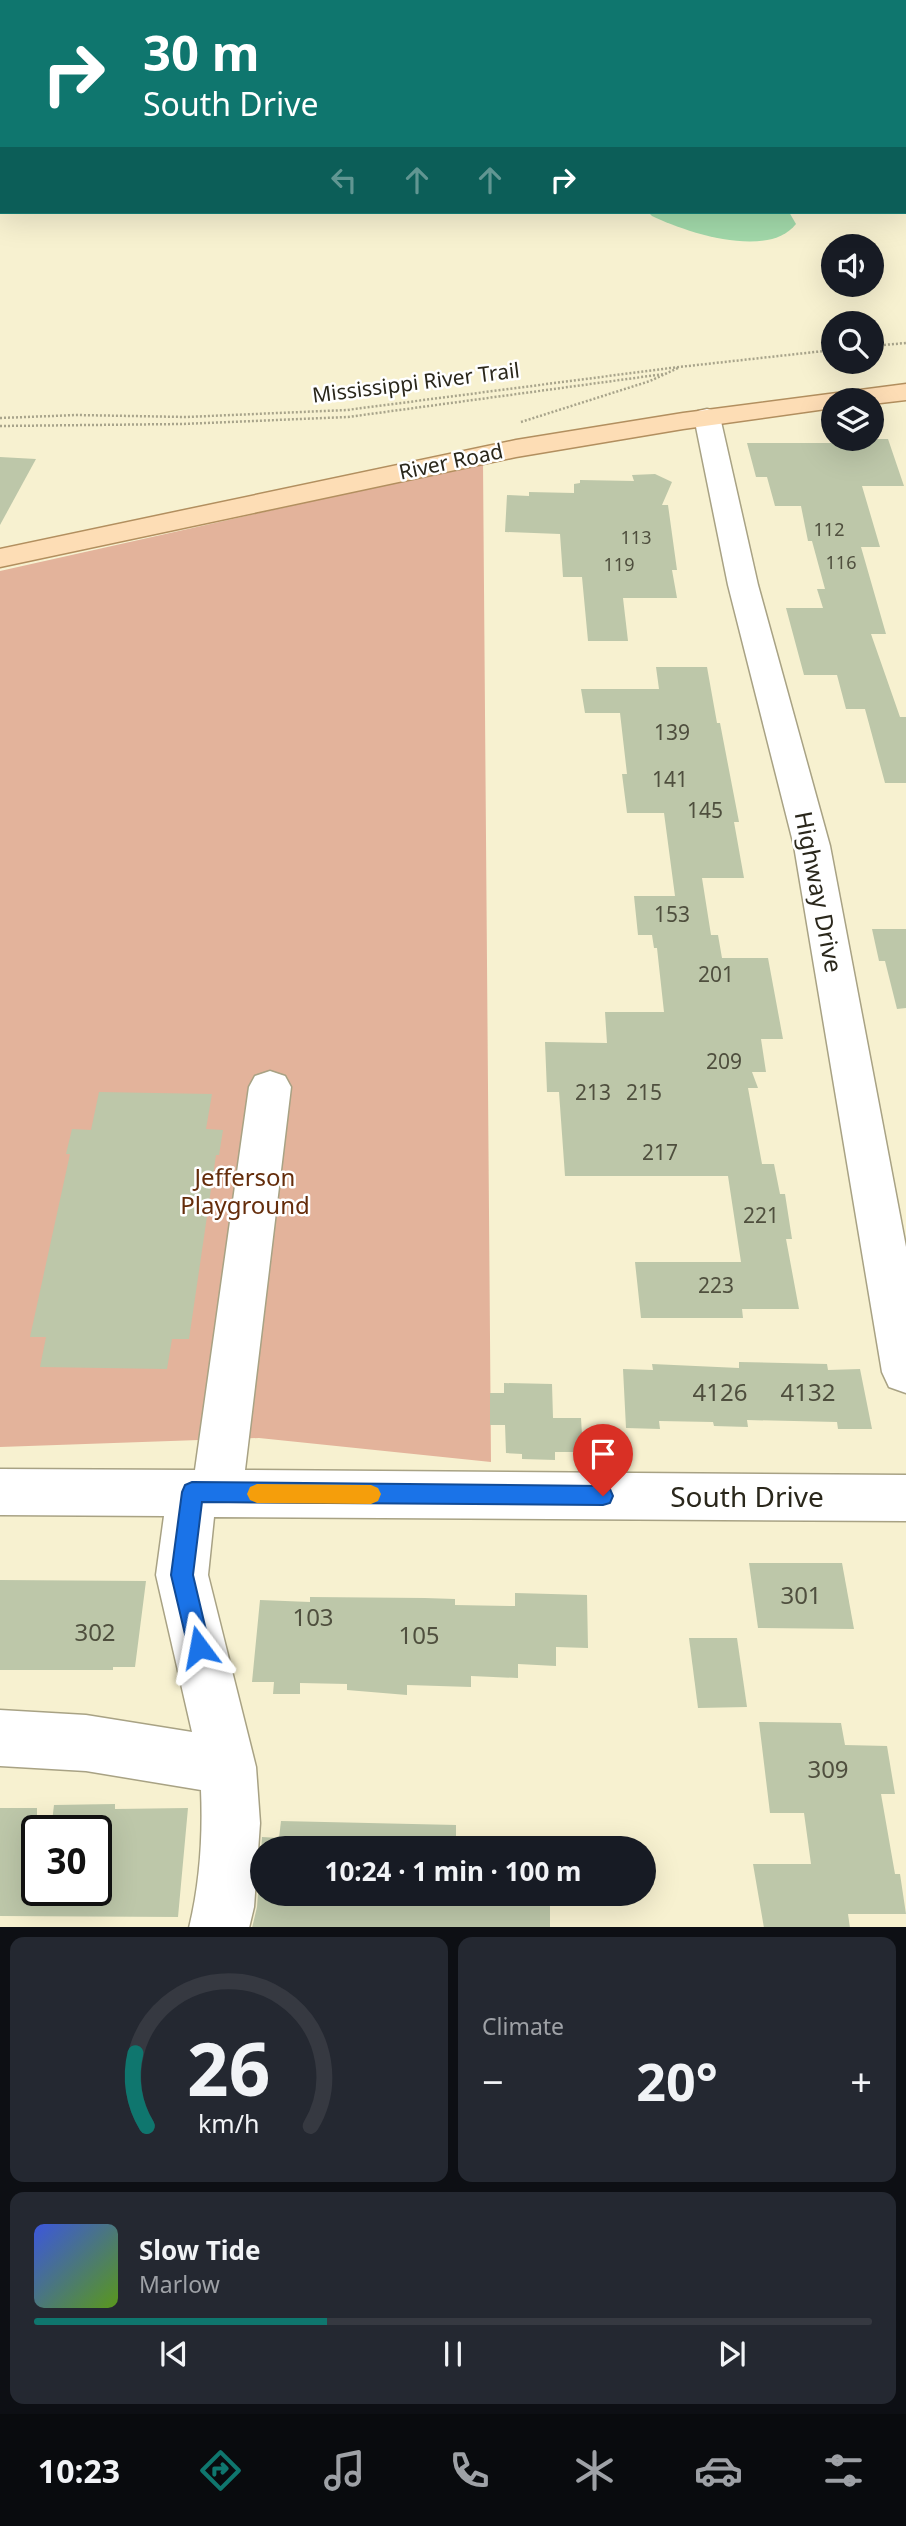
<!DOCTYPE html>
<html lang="en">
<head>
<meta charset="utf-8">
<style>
  body { margin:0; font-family:"Noto Sans",sans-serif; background:#242831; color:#f1f3f6; height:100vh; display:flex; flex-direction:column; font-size:26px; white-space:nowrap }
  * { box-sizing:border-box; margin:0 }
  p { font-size:23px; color:#9ea1a6 }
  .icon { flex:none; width:38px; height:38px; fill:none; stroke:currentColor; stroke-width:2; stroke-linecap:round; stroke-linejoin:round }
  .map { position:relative; height:1927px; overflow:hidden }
  .side { display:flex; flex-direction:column; gap:10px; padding:10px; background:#0d0f14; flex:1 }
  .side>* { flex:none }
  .top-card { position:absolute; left:0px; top:0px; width:906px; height:214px; box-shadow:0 7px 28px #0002; background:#0f766e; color:#fff; overflow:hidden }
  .buttons { position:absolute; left:821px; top:234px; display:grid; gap:14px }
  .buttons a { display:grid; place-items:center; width:63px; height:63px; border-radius:50%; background:#171b24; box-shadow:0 7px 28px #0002; font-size:35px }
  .speed { position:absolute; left:21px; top:1815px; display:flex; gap:14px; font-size:35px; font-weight:700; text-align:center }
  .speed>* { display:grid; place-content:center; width:91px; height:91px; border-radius:50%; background:#171b24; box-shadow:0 7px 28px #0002; line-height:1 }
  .speed .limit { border:4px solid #111; border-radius:10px; background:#fff; color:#111 }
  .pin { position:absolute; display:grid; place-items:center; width:60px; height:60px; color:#fff; margin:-72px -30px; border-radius:50% 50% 50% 0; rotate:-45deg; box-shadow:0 0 7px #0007 }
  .pin .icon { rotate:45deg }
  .me { position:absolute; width:77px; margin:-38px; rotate:347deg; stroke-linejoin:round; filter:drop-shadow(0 0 5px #0008) }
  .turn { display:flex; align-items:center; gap:24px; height:147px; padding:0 28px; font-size:32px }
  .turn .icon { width:91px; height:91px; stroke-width:2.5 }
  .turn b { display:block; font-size:49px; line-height:60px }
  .lanes { display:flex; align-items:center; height:66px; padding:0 28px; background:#0003; justify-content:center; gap:35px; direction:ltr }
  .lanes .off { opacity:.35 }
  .big { font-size:52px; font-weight:700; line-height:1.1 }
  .side .tile { flex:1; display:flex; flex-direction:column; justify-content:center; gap:10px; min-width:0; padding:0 24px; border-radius:14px; background:#242831 }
  .side .dial { align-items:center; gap:0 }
  .dial svg { height:182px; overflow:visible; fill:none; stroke:#363941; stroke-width:7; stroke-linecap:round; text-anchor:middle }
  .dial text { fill:#f1f3f6; stroke:none }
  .song { display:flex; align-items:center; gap:21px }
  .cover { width:84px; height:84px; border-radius:10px; background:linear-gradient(135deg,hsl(230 70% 55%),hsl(90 70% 35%)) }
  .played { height:7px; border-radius:4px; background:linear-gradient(90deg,#0f766e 35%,#363941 35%) }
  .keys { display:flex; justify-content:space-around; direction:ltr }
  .heat { display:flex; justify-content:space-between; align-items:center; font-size:38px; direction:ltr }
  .side .tiles { flex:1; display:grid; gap:10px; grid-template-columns:1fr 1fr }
  .tile:last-child { grid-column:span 2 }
  .trip { position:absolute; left:250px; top:1836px; width:406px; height:70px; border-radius:35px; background:#171b24; box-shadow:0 7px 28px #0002; font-weight:700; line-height:70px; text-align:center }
  .tabs { display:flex; height:112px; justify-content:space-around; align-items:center; background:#090b0e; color:#9ea1a6 }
  .tabs .icon { width:49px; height:49px }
  .tabs .selected { color:#0f766e }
  .tabs b { font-size:32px; color:#f1f3f6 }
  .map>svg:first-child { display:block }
  .green { fill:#e3b39b }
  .water { fill:#a1d8a9 }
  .building { fill:#bdc7a9 }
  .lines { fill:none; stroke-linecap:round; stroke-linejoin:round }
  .minor-casing { stroke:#a8a284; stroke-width:3 }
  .major-casing { stroke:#b28f5f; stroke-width:3 }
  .path { stroke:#a8a48b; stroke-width:2.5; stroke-dasharray:2 2; stroke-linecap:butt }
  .minor { fill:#fff; fill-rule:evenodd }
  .major { fill:#fdddb5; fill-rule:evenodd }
  .route { fill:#1a73e8; stroke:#114b97; stroke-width:2 }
  .slow { fill:#f59e0b }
  .labels { text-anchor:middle; stroke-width:5; stroke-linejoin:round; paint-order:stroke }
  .far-number-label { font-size:18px; fill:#4f4f3e }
  .far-street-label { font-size:21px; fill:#2a271b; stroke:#fff }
  .number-label { font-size:21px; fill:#4f4f3e }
  .street-label { font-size:24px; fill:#2a271b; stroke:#fff }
  .park-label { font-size:24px; fill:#652d0b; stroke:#fff }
  .near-number-label { font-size:24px; fill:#4f4f3e }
  .near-street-label { font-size:28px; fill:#2a271b; stroke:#fff }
</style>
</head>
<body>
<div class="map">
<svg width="906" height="1928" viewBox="0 0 906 1928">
  <rect width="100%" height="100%" fill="#f7f1d0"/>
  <!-- green -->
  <path class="green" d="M483 463 491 1462 259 1438 0 1447V571Z"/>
  <!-- water -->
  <g class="water">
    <path d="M0 0H906V70L905 2H2L0 139Z"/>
    <path d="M648 212H789L796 224C768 260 685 232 652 216Z"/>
  </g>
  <!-- building -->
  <g class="building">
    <path d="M842 439H888L904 486H862L880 547H861L886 634H871L900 717H906V783H885L865 709H846L837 675H804L786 608H823L817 589H825L812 541H808L801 506H775L767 477H756L747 443H843Z"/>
    <path d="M0 457 36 459 0 525Z"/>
    <path d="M655 474 672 482 662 505H668L677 570H672L677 598H623L628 641H588L582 577H563L560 534 505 532 507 495 529 496V492L574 493V484L580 483V480L634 481 632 475Z"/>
    <path d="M656 667H707L717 723H720L739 822H734L744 878H702L711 935H718L722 958H768L783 1039H761L766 1072H752L758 1088H748L762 1164H774L780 1194H785L792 1239H786L799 1309H742L743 1318H641L635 1262H741L728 1176H565L559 1092H547L545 1042 607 1043 605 1012H664L657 948H654L652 935H638L634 896H675L664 813H627L622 774H627L620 713H585L581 689H659Z"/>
    <path d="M872 929H906V1008L897 1009 885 961H879Z"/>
    <path d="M99 1092 212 1094 206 1129 223 1130 219 1155H216L189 1339H172L167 1369 40 1367 46 1337H30L70 1154H66L72 1129 91 1130Z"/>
    <path d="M739 1362 827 1364 828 1370 860 1369 872 1429H838L837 1422 747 1420 748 1427 714 1426 713 1422 659 1421 660 1429 626 1428 623 1369 653 1370 652 1364 739 1368Z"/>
    <path d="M504 1383 552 1384 553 1418H581L583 1452H555V1460L522 1459V1454L506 1453 505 1425H490V1393H504Z"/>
    <path d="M749 1563H842L854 1629 758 1628Z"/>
    <path d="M0 1580 146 1581 135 1667H113V1670H0Z"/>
    <path d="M515 1593 587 1595 588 1648 556 1647V1666L518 1664V1678L471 1676V1687L407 1685V1695L347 1690V1684L300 1683V1694H273L274 1682H252L260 1600 310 1602V1597L425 1598 455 1599V1605L515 1606Z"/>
    <path d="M689 1638H737L747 1707 698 1708Z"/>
    <path d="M759 1722 841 1723 845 1745 887 1746 895 1794H881L895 1874H900L906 1914H848L850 1928H764L753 1864H811L804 1813H770Z"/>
    <path d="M115 1804V1809L188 1808 178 1917 0 1916V1808H37V1890H96V1830H51L54 1805Z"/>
    <path d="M281 1821 456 1825V1848H262V1894H550V1928H252L257 1907 262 1837 279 1838Z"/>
  </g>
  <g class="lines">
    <defs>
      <g id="minor">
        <path d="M0 141H2L0 154Z"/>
        <path d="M707 409 716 411 720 417 758 585 830 846 906 1247V1393L889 1387 882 1372 794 846 728 585 694 417 698 411Z"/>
        <path d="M270 1071 285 1076 291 1087 245 1470 906 1475V1521L214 1517 208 1575 256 1767 260 1823 254 1907 249 1928H189C200 1883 203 1835 201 1790L86 1771 0 1766V1710L86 1715 192 1732 156 1575 164 1516 0 1515V1469L195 1470 249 1087 255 1076Z"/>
      </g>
      <path id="major" d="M906 384V400L872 404V401H833V408L683 429 516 457 0 567V549L516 440 683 413Z"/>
    </defs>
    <!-- minor casing -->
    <use href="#minor" class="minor-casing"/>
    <!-- major casing -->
    <use href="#major" class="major-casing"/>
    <!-- path -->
    <g class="path">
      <path d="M872 346 906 343"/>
      <path d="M0 418 77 415 186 417 347 410 670 368 833 350"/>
      <path d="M521 422 650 381 678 368"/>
      <path d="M0 426 182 424 348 417 664 374"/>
    </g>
    <!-- minor -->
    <use href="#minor" class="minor"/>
    <!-- major -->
    <use href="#major" class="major"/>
  </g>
  <!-- route -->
  <path class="route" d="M192 1482 603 1486 610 1489 613 1496 610 1503 603 1505 202 1502 193 1575 210 1647 207 1655 199 1658 191 1655 188 1647 171 1575 182 1492 185 1485Z"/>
  <!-- slow -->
  <path class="slow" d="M257 1484 371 1485 378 1488 381 1494 378 1501 371 1504 257 1503 250 1500 247 1494 250 1487Z"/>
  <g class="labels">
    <!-- far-number labels -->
    <g class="far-number-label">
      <text x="829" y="536">112</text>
      <text x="636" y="544">113</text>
      <text x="841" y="569">116</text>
      <text x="619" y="571">119</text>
    </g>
    <!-- far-street labels -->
    <g class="far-street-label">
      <text transform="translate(416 383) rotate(-7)" y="7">Mississippi River Trail</text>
      <text transform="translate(451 462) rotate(-12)" y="7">River Road</text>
    </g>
    <!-- number labels -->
    <g class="number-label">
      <text x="672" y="740">139</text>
      <text x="670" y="787">141</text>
      <text x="705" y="818">145</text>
      <text x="672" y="922">153</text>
      <text x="716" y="982">201</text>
      <text x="724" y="1069">209</text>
      <text x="593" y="1100">213</text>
      <text x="644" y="1100">215</text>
      <text x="660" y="1160">217</text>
      <text x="761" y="1223">221</text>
      <text x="716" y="1293">223</text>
    </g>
    <!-- street labels -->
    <g class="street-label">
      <text transform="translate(818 892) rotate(79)" y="8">Highway Drive</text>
    </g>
    <!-- park labels -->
    <g class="park-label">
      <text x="245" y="1186">Jefferson<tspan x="245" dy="28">Playground</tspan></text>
    </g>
    <!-- near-number labels -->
    <g class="near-number-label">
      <text x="720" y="1401">4126</text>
      <text x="808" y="1401">4132</text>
      <text x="801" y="1604">301</text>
      <text x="313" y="1626">103</text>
      <text x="95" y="1641">302</text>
      <text x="419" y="1644">105</text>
      <text x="828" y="1778">309</text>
    </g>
    <!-- near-street labels -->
    <g class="near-street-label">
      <text x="747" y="1507">South Drive</text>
    </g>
  </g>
</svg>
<div class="buttons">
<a><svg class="icon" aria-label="sound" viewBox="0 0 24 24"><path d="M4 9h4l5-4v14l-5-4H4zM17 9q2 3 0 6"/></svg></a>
<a><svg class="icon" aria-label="search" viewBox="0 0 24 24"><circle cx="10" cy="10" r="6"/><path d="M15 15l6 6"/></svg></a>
<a><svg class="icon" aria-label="layers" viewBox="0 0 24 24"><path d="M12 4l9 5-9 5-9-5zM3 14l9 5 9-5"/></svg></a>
</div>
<div class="speed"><div class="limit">30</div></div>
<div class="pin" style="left:603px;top:1496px;background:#d93025"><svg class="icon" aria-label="arrive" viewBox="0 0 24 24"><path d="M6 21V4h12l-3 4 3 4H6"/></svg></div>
<svg class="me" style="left:199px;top:1647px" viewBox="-20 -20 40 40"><path d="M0-17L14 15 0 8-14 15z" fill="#1a73e8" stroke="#fff" stroke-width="4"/></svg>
<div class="trip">10:24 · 1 min · 100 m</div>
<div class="top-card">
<div class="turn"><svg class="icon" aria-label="right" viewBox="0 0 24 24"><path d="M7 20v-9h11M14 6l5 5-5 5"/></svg><div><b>30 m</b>South Drive</div></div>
<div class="lanes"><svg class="icon off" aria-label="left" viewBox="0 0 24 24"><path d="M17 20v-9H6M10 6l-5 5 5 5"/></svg><svg class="icon off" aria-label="ahead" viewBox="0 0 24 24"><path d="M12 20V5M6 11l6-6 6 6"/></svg><svg class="icon off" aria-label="ahead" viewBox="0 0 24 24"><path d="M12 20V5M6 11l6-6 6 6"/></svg><svg class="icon" aria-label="right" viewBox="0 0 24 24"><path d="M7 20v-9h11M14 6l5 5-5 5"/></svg></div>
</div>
</div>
<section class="side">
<div class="tiles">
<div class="tile dial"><svg viewBox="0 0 100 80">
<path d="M14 69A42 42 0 1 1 86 69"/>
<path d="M14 69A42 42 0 0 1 9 37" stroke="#0f766e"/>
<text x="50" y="56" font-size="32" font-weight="700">26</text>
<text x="50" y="72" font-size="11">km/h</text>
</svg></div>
<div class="tile"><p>Climate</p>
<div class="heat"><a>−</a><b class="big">20°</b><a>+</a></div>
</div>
<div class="tile">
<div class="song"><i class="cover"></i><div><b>Slow Tide</b><p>Marlow</p></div></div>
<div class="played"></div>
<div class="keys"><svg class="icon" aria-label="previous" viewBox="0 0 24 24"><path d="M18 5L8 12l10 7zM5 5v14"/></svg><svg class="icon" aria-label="pause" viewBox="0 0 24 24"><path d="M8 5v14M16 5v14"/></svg><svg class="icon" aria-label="next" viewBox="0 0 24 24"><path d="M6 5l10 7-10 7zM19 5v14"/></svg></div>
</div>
</div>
</section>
<nav class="tabs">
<b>10:23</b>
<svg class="icon selected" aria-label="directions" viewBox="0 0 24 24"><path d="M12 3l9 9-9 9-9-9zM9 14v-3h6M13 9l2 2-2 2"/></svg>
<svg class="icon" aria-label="music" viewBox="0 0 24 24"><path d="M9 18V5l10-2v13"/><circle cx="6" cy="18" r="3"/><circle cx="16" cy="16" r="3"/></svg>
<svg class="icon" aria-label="phone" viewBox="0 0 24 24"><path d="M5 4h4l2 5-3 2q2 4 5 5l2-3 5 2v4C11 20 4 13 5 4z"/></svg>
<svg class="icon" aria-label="climate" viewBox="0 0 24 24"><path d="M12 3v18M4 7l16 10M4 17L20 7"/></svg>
<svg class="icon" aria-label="car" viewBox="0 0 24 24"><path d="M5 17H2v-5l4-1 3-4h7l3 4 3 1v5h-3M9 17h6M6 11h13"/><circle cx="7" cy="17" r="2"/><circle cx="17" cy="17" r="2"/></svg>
<svg class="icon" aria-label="filters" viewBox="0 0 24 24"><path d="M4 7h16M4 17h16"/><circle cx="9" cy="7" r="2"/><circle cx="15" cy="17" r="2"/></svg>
</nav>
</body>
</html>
